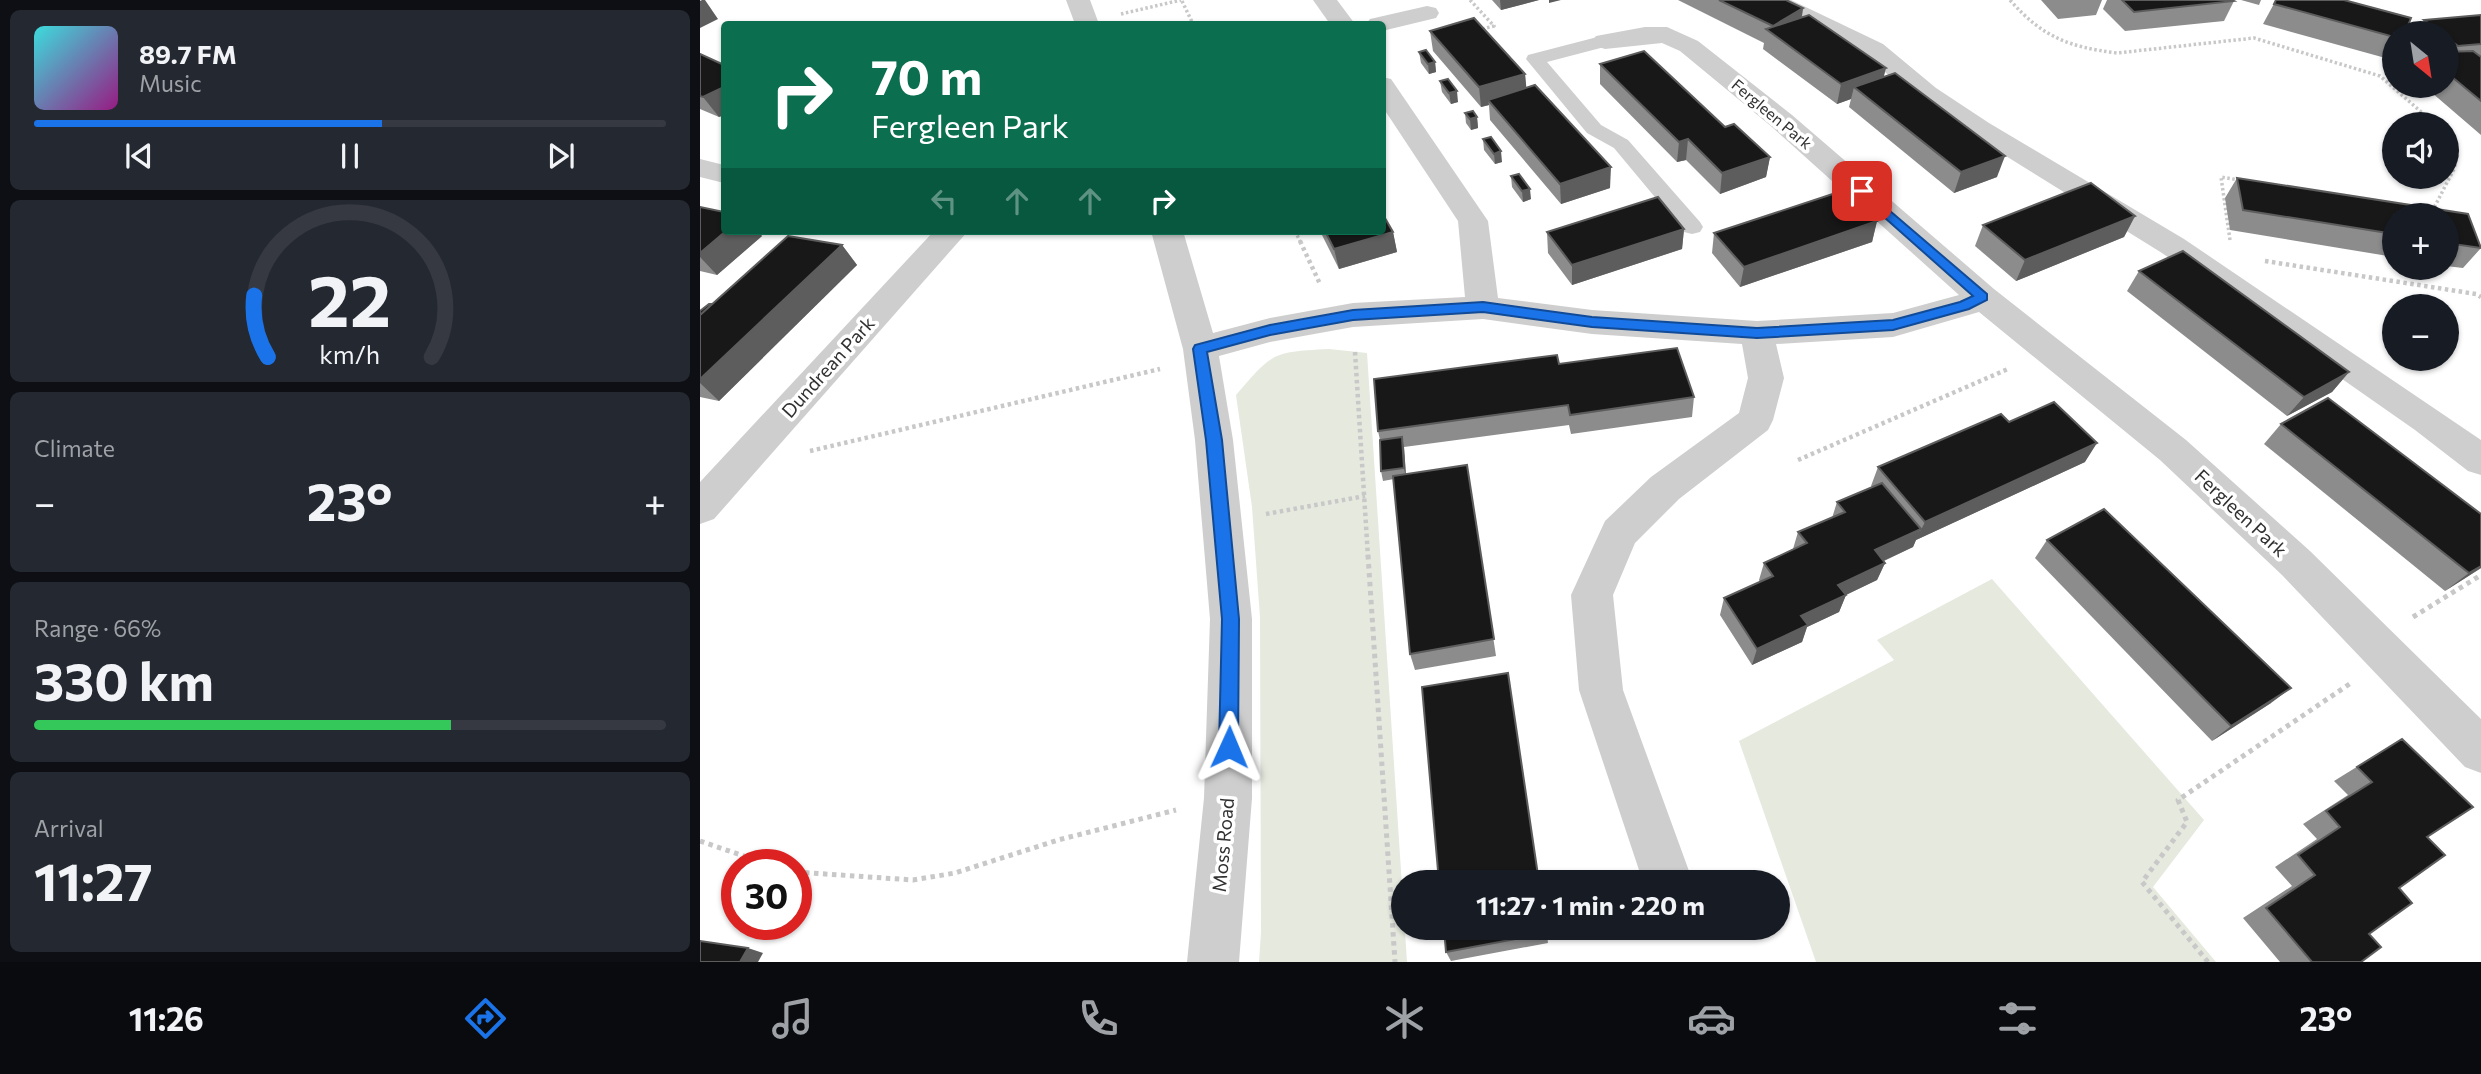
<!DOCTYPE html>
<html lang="en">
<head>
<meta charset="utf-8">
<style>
  body { margin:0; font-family:Commissioner,sans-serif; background:#242831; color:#f1f3f6; height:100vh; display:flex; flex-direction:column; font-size:26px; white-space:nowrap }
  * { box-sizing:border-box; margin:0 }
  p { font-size:23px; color:#9ea1a6 }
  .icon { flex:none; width:38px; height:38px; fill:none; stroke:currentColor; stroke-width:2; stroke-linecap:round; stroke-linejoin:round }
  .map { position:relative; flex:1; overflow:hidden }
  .drawer { display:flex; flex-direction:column; gap:10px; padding:10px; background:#0d0f14; width:700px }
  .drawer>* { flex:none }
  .banner { position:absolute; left:21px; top:21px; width:665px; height:214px; border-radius:7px; box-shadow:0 2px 5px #0004; background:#0b6e4f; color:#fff; overflow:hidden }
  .needle { width:46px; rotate:150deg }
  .tools { position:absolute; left:1682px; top:21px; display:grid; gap:14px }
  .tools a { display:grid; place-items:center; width:77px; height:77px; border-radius:50%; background:#171b24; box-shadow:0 2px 5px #0004; font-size:35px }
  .speed { position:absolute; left:21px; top:849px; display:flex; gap:14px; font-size:35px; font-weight:700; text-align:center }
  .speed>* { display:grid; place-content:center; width:91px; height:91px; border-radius:50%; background:#171b24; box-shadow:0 2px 5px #0004; line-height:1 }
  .speed .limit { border:10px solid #d22; background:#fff; color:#111 }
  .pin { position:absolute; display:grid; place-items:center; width:60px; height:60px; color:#fff; margin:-30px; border-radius:14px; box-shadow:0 4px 10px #0006 }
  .me { position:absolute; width:77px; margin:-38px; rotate:1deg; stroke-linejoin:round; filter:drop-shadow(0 0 5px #0008) }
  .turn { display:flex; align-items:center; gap:24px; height:147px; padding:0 35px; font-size:32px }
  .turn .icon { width:91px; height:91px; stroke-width:2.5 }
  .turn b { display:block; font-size:49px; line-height:60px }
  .lanes { display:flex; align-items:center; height:66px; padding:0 35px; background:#0003; justify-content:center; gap:35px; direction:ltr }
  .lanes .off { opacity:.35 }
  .big { font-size:52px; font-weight:700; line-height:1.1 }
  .drawer .widget { flex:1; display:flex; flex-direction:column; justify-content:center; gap:10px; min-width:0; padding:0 24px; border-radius:10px; background:#242831 }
  .drawer .dial { align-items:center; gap:0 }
  .dial svg { height:182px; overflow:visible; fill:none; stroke:#363941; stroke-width:7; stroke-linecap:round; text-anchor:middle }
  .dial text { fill:#f1f3f6; stroke:none }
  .song { display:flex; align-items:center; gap:21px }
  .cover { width:84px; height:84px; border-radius:10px; background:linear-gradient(135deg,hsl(180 70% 55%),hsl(310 70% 35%)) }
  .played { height:7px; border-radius:4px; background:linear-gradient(90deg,#1a73e8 55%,#363941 55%) }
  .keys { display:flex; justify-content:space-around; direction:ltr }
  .heat { display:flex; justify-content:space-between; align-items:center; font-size:38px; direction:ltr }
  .charge { height:10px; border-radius:5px; background:linear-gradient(90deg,#34c759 66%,#363941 0) }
  .trip { position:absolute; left:691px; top:870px; width:399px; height:70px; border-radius:35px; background:#171b24; box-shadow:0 2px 5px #0004; font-weight:700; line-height:70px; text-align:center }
  .tabs { display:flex; height:112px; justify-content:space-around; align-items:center; background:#090b0e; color:#9ea1a6 }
  .tabs .icon { width:49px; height:49px }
  .tabs .current { color:#1a73e8 }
  .tabs b { font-size:32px; color:#f1f3f6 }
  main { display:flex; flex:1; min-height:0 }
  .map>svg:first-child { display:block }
  .green { fill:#e5e9de }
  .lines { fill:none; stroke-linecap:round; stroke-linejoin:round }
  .path-far2 { stroke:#c8c8c8; stroke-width:3.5; stroke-dasharray:2.5 2.5; stroke-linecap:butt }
  .path-far1 { stroke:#c8c8c8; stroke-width:4.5; stroke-dasharray:3.5 3.5; stroke-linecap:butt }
  .path { stroke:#c8c8c8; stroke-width:5; stroke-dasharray:4.5 4.5; stroke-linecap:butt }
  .service { fill:#cecece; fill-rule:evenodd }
  .pedestrian { fill:#cecece; fill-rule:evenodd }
  .minor { fill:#cecece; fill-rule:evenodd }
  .wall { fill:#8c8c8c }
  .shaded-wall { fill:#5d5d5d }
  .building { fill:#181818; stroke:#5d5d5d; stroke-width:2 }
  .route { fill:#1a73e8; stroke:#114b97; stroke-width:2 }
  .labels { text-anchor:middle; stroke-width:7; stroke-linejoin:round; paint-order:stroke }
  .far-street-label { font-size:16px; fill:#313131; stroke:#fff }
  .street-label { font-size:19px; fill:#313131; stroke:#fff }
</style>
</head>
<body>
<main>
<section class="drawer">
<div class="widget">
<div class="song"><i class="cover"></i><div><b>89.7 FM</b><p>Music</p></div></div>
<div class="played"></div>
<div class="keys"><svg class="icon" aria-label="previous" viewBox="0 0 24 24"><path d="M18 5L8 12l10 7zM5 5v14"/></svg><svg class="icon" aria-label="pause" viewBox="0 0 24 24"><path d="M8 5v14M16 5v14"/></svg><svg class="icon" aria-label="next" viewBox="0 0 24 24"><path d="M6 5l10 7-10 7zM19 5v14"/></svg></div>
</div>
<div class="widget dial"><svg viewBox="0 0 100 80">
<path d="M14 69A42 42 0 1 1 86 69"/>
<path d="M14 69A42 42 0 0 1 8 42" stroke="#1a73e8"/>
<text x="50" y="56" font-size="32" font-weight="700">22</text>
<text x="50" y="72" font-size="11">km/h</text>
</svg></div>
<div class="widget"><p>Climate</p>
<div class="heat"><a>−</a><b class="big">23°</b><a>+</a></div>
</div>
<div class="widget"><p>Range · 66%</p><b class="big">330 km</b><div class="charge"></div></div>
<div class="widget"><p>Arrival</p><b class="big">11:27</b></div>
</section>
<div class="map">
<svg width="1781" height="962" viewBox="0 0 1781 962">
  <rect width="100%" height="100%" fill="#fff"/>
  <!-- green -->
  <g class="green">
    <path d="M629 349 667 353 707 962H559L561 932 560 617 552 507 536 395C573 352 572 352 629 349Z"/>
    <path d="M1292 579 1504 820 1453 887 1516 962H1116L1039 741 1194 660 1177 640Z"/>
  </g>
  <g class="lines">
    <!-- path-far2 -->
    <g class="path-far2">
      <path d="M770 0 794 26 778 30"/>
      <path d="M1310 0C1342 37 1369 47 1417 53L1554 38 1680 76 1735 124"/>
      <path d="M482 1 493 24"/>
      <path d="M421 14 481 0"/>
      <path d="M1724 208 1735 206 1754 169 1758 153 1746 136"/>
      <path d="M595 231 601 243"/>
      <path d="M1530 240 1521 177 1539 180"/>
    </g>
    <!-- path-far1 -->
    <g class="path-far1">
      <path d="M600 241 620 284"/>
      <path d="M1565 261 1776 294 1781 297"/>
      <path d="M655 352 668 557"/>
      <path d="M110 451 460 369"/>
      <path d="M1098 460 1308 369"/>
      <path d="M566 514 665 496"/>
    </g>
    <!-- path -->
    <g class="path">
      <path d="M668 555 695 962"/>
      <path d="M1713 617 1781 575"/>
      <path d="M0 841 67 864"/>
      <path d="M96 872 213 880 255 873 358 840 476 810"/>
      <path d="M1508 962 1442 882 1487 822 1478 800 1651 683"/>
    </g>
    <!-- service -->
    <path class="service" d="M905 35 912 37 914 41 912 45 847 62 901 125 928 140 1000 222 1003 227 1000 232 992 234 984 232 914 148 887 133 826 59 828 55Z"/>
    <!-- pedestrian -->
    <path class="pedestrian" d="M1060 0H1091L1183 44 1236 88 1289 123 1484 239 1781 440V475L1768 471 1715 430 1462 253 1216 100 1165 54 1063 5Z"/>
    <!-- minor -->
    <g class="minor">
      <path d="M366 0H390L399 24H375Z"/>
      <path d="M613 0H637L655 24H630Z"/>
      <path d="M727 6 736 8 739 13 736 18 682 31V24H666L670 19Z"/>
      <path d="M945 27H967L998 41 1092 115 1294 289 1486 440 1610 551 1781 719V773L1765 767 1582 575 1460 460 1279 312 1193 337 1076 344 1084 378 1073 420 1068 430 979 499 935 543 913 595 923 690 993 882H943L879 690 871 595 905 521 951 477 1039 413 1048 378 1042 344 892 334 783 319 653 327 570 342 519 356 533 440 552 619V798L539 962H487L504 798 510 619 495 440 483 349 451 231H483L513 333 570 318 653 303 765 297 758 221 682 106V77L691 79 788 221 798 298 892 310 1057 321 1193 313 1259 295 1072 127 980 51 962 43 905 49 896 46 892 41 896 36Z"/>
      <path d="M0 159 24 165V183L0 177Z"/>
      <path d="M234 231H268L14 519 0 524V482Z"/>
    </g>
  </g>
  <!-- wall -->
  <g class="wall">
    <path d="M792 0H839L801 10Z"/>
    <path d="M978 0H1086L1103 8 1102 17 1183 77 1297 177 1254 193 1149 107 1151 99 1137 104 1063 49 1064 43Z"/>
    <path d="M1341 0H1402L1396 15 1358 19Z"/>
    <path d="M1407 0H1532L1534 1 1524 21 1425 31 1403 9Z"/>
    <path d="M1541 0H1561L1559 5Z"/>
    <path d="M1576 0 1694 33V51L1689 59 1563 24Z"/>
    <path d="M1781 15V135L1724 86H1746V33H1715L1724 20Z"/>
    <path d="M730 31 825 74 826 88 910 188 861 204 790 120 789 105 781 107 733 51Z"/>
    <path d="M719 52 735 62 736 72 729 74 721 63Z"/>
    <path d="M0 54 24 65V115L19 117 0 109Z"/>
    <path d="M900 64 1025 127 1070 157 1066 177 1020 194 986 160 977 162 900 84Z"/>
    <path d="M740 81 758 102 751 104 742 92Z"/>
    <path d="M765 113 777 117 778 128 771 130 766 123Z"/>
    <path d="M783 139 802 162 795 164 784 150Z"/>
    <path d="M811 176 831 199 823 202 812 187Z"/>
    <path d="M1537 178 1768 214 1781 248 1763 268 1746 266V215H1694V257L1530 230 1525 198Z"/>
    <path d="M0 207 24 231H57L62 236 17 275 0 271Z"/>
    <path d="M1435 216 1424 237 1316 281 1275 246 1283 225Z"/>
    <path d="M1177 221 1172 242 1040 287 1012 253 1014 233Z"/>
    <path d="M984 229 982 249 872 285 848 253 847 232Z"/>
    <path d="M620 231 693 232 697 252 639 269Z"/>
    <path d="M142 245 157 265 19 401 0 397V311Z"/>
    <path d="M1439 271 1649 372 1632 392 1587 416 1427 291Z"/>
    <path d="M859 364 994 397 992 417 871 434 869 425 704 447 706 474 767 465 796 656 715 670 710 654 694 479 683 481 681 471 680 440 678 431Z"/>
    <path d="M1309 422 1385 462 1216 540 1213 547 1184 561 1185 563 1177 580 1146 595 1139 612 1107 627 1102 642 1052 665 1020 615 1024 598 1060 582 1059 580 1064 563 1093 549 1098 532 1132 518 1137 502 1172 487 1171 486 1178 467Z"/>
    <path d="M1581 424 1781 568 1745 591 1564 444Z"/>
    <path d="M1347 540 1571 703 1512 741 1335 558Z"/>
    <path d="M1702 739 1727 837 1699 888 1669 934 1661 962H1580L1543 918 1592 886 1575 867 1617 839 1603 824 1648 795 1634 781Z"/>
    <path d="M846 928 848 943 751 961 746 952Z"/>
  </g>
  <!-- shaded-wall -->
  <g class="shaded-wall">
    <path d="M2 0H5L18 19 0 28V1Z"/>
    <path d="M800 0H839L801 10Z"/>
    <path d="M849 0H861L849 3Z"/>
    <path d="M1103 8 1100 28 1071 33 1073 26Z"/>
    <path d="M735 62 736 72 729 74 728 64Z"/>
    <path d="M1186 68 1181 88 1154 87 1151 99 1137 104 1141 84Z"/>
    <path d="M825 74 827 94 788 100 789 105 781 107 779 87Z"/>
    <path d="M24 87V115L19 117 3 97Z"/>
    <path d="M757 91 758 102 751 104 749 93Z"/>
    <path d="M777 117 778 128 771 130 770 119Z"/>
    <path d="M988 139 986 160 977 162 979 142Z"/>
    <path d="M801 151 802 162 795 164 794 154Z"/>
    <path d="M1305 156 1297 177 1254 193 1261 172Z"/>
    <path d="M1070 157 1066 177 1020 194 1022 173Z"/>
    <path d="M911 167 910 188 861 204 860 184Z"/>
    <path d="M830 189 831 199 823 202 822 191Z"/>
    <path d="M1435 216 1424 237 1316 281 1325 260Z"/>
    <path d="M1177 221 1172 242 1040 287 1044 267Z"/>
    <path d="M984 229 982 249 872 285V265Z"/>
    <path d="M26 231H57L62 236 17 275 0 257V253Z"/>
    <path d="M693 232 697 252 639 269 634 249Z"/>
    <path d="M142 245 157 265 19 401 0 383V379Z"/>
    <path d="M1649 372 1632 392 1587 416 1604 397Z"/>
    <path d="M702 437 704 447 706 478 704 468Z"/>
    <path d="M1397 443 1385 462 1216 540 1213 547 1168 568 1175 550 1221 530 1225 522Z"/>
    <path d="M1185 563 1177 580 1131 602 1138 585Z"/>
    <path d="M1781 566V568L1745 591 1769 573Z"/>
    <path d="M1146 595 1139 612 1107 627 1102 642 1052 665 1057 649 1101 616Z"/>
    <path d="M1591 688 1571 703 1512 741 1531 726Z"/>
    <path d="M48 948 63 953 58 962H40Z"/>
  </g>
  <!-- building -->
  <g class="building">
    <path d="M1019 0H1086L1103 8 1073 26Z"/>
    <path d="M1422 0H1532L1534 1 1434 12Z"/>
    <path d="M1576 0H1644L1711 18 1705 33H1694V37L1574 4Z"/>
    <path d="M1109 15 1186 68 1141 84 1066 29Z"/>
    <path d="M1781 15V44L1758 46 1746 37V33H1742L1724 20Z"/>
    <path d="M774 18 825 74 779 87 730 31Z"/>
    <path d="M726 50 735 62 728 64 719 52Z"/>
    <path d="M944 51 1025 127 1034 124 1070 157 1022 173 988 139 979 142 900 64Z"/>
    <path d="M1773 51 1781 57V101L1746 72V52Z"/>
    <path d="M0 54 24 65V87L3 97 0 96Z"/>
    <path d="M1195 73 1305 156 1261 172 1154 87Z"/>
    <path d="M748 79 757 91 749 93 740 81Z"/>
    <path d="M835 85 911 167 860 184 788 100Z"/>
    <path d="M773 111 777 117 770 119 765 113Z"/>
    <path d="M791 137 801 151 794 154 783 139Z"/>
    <path d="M819 174 830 189 822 191 811 176Z"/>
    <path d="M1537 178 1768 214 1781 248 1746 243V215H1694V234L1543 210Z"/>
    <path d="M1391 183 1435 216 1325 260 1283 225Z"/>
    <path d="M1145 190 1177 221 1044 267 1014 233Z"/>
    <path d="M958 197 984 229 872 265 847 232Z"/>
    <path d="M0 207 24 212V231H26L0 253Z"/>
    <path d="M682 213 693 232 634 249 625 231H682Z"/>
    <path d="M88 236 142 245 0 379V315Z"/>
    <path d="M1483 251 1649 372 1604 397 1439 271Z"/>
    <path d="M9 304H12L0 315V311Z"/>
    <path d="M977 348 994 397 870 415 868 405 678 431 674 379 857 355 859 364Z"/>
    <path d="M1628 398 1781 514V566L1769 573 1581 424Z"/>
    <path d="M1354 402 1397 443 1225 522 1178 467 1301 414 1309 422Z"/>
    <path d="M702 437 704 468 681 471 680 440Z"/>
    <path d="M767 465 794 639 710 654 693 476Z"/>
    <path d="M1182 483 1221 529 1175 550 1185 563 1138 585 1146 595 1101 616 1108 625 1057 649 1024 598 1073 576 1064 563 1107 543 1098 532 1145 512 1137 502Z"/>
    <path d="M1404 509 1591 688 1531 726 1347 540Z"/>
    <path d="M808 673 839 882H739L722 687Z"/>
    <path d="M1702 739 1773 807 1727 837 1745 855 1699 888 1712 903 1669 934 1681 947 1661 962H1612L1566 908 1615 875 1598 855 1640 827 1626 811 1672 782 1657 767Z"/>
    <path d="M744 928H846L847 933 746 952Z"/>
    <path d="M0 941 48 948 40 962H0Z"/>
  </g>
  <!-- route -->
  <path class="route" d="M1162 187 1287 294V300L1269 309 1193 330 1057 338 892 327 783 312 653 320 570 335 507 352 522 440 539 619 538 747 536 753 529 756 522 753 519 747 522 619 506 440 493 349 495 345 570 325 653 310 783 302 892 317 1057 328 1193 320 1260 302 1273 296 1158 194V189Z"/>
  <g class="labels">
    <!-- far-street labels -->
    <g class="far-street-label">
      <text transform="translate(1072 114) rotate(40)" y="6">Fergleen Park</text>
    </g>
    <!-- street labels -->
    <g class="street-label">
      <text transform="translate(128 367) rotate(-48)" y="7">Dundrean Park</text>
      <text transform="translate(1541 513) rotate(43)" y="7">Fergleen Park</text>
      <text transform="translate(523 845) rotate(-85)" y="7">Moss Road</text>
    </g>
  </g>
</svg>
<div class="tools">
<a><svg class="needle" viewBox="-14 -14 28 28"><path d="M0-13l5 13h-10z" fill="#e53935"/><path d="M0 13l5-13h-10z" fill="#9ea1a6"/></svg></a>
<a><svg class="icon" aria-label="sound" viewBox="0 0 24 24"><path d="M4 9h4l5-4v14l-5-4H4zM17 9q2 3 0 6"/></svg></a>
<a>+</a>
<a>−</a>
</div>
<div class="speed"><div class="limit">30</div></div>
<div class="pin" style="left:1162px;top:191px;background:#d93025"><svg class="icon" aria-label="arrive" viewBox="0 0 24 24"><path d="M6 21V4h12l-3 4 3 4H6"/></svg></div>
<svg class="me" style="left:529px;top:747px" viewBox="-20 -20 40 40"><path d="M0-17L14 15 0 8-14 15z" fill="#1a73e8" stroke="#fff" stroke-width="4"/></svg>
<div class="trip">11:27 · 1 min · 220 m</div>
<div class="banner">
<div class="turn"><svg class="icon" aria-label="right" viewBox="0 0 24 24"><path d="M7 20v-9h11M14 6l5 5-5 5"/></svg><div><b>70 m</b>Fergleen Park</div></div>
<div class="lanes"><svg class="icon off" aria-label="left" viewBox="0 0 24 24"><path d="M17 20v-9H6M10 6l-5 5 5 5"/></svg><svg class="icon off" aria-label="ahead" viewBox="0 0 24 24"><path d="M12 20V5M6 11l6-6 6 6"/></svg><svg class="icon off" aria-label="ahead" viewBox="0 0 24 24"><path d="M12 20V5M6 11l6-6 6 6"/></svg><svg class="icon" aria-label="right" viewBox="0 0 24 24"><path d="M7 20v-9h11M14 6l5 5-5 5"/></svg></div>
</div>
</div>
</main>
<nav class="tabs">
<b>11:26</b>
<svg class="icon current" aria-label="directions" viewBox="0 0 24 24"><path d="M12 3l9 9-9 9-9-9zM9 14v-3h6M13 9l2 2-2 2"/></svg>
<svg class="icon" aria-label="music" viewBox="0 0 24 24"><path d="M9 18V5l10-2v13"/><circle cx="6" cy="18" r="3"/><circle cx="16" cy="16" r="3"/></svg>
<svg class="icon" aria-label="phone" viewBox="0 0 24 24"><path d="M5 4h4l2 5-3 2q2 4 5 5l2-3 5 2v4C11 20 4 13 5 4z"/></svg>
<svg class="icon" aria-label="climate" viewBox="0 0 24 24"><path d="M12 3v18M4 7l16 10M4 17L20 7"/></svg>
<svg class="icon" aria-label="car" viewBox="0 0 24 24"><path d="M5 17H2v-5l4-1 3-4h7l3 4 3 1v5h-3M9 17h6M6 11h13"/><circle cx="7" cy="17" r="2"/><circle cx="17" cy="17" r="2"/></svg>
<svg class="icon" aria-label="filters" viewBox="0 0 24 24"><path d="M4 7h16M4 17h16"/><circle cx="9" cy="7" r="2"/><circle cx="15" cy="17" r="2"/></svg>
<b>23°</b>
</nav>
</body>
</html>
